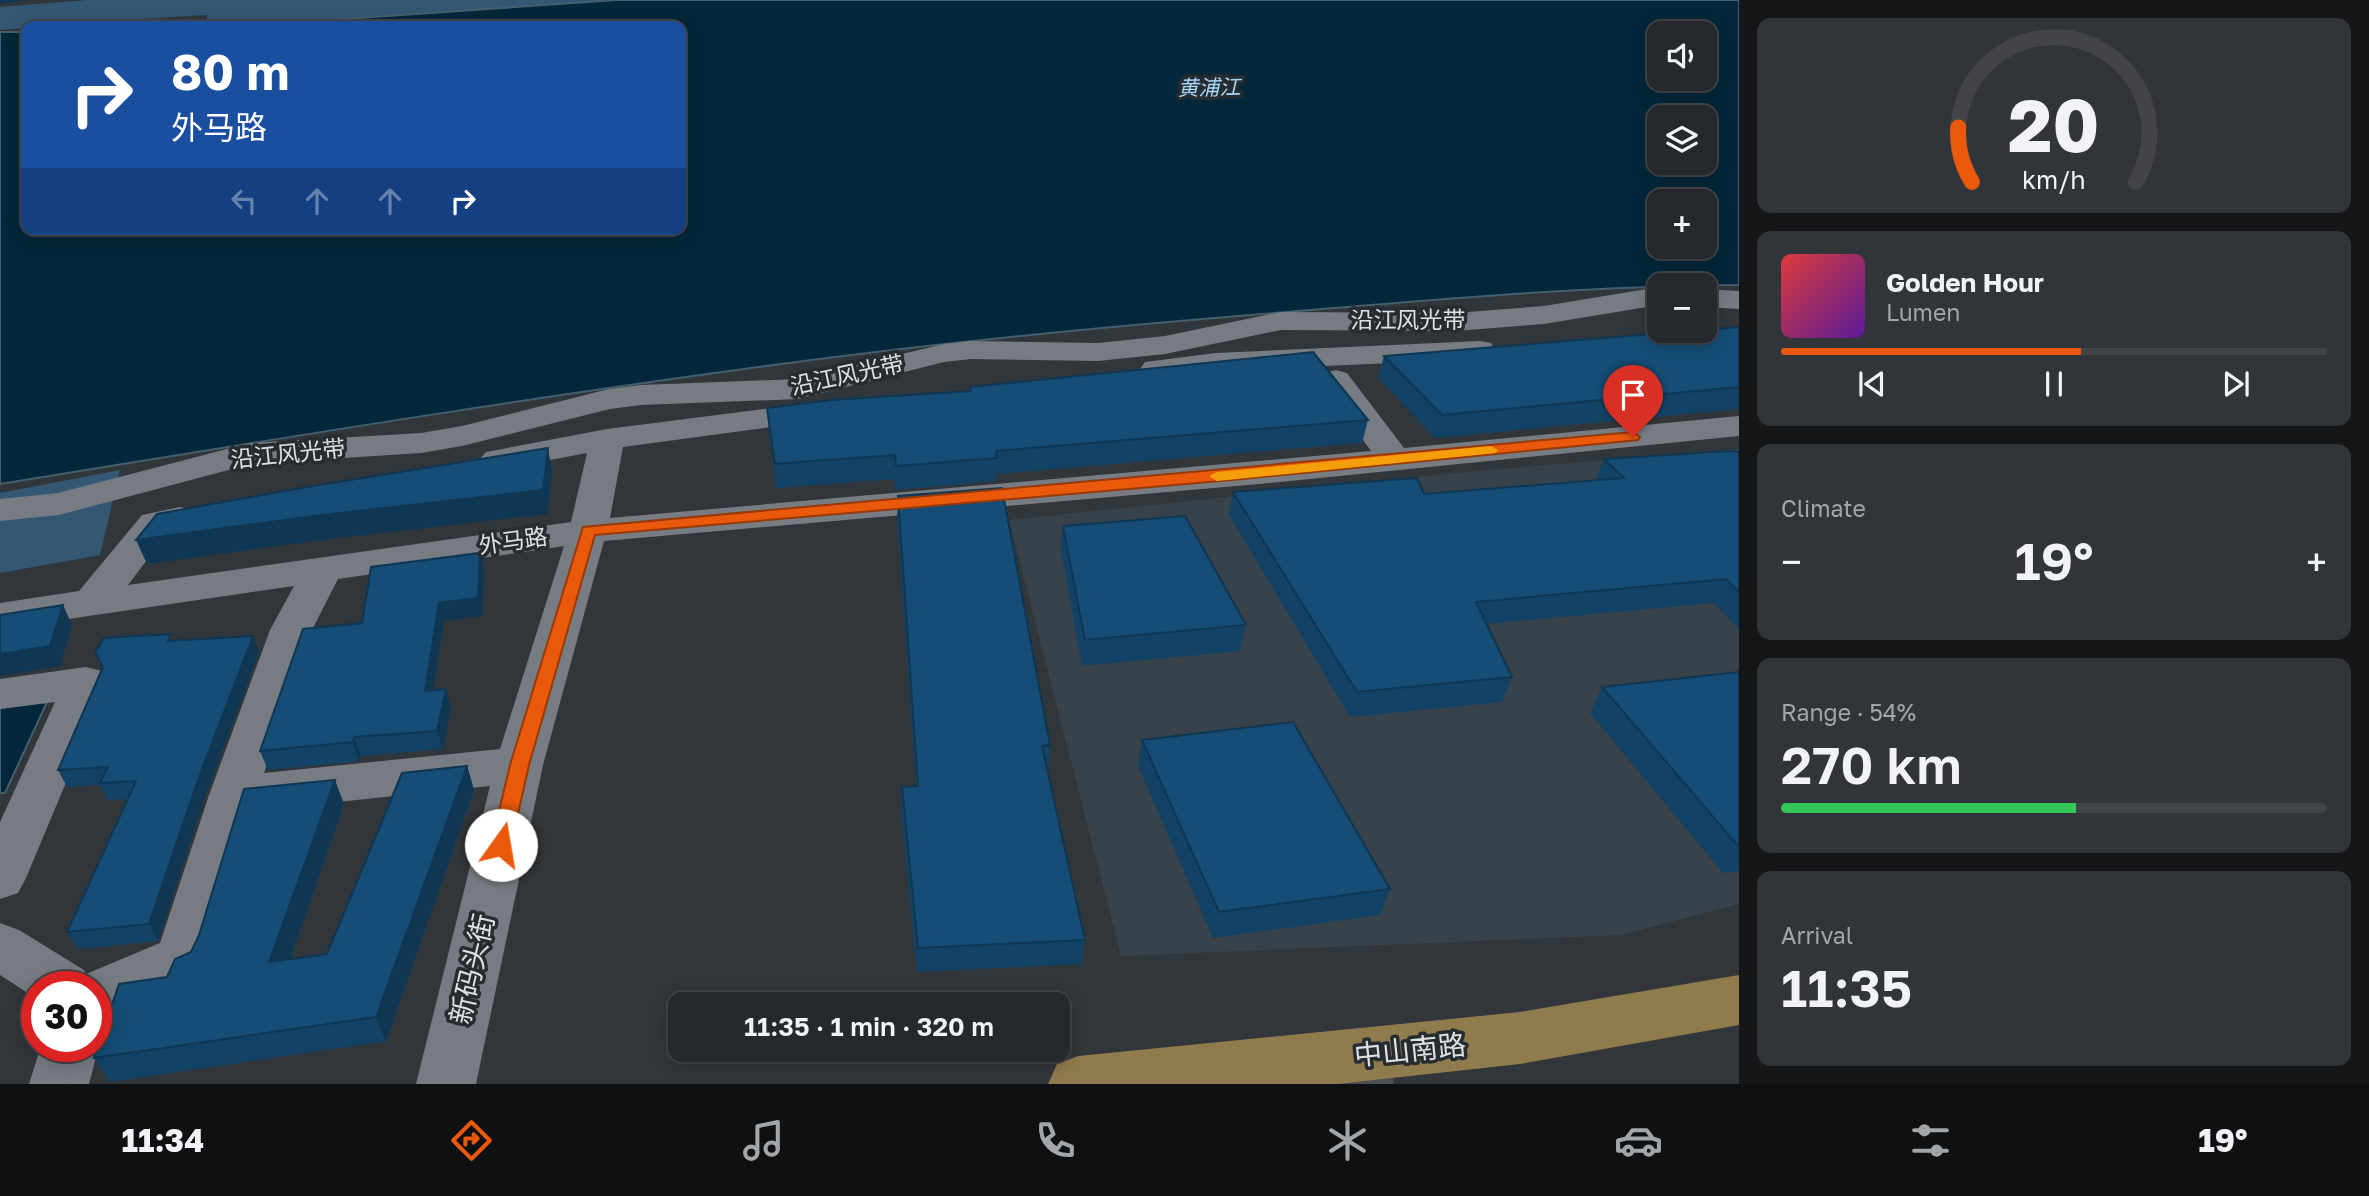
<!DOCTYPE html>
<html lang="en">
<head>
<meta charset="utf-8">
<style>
  body { margin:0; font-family:"Golos Text","Noto Sans SC",sans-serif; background:#313438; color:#f1f3f6; height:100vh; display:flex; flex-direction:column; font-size:26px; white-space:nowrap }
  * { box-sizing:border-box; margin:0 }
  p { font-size:23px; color:#a3a6a9 }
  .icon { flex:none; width:38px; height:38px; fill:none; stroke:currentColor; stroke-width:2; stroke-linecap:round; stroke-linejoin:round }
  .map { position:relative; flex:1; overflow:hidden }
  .sheet { display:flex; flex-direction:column; gap:18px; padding:18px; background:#141618; width:630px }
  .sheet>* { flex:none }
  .guide { position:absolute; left:21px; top:21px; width:665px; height:214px; border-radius:14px; box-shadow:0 4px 18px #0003,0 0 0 2px #424448; background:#1a4fa0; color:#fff; overflow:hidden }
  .controls { position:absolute; left:1647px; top:21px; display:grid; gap:14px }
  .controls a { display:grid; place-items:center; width:70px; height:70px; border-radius:14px; background:#25282c; box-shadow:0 4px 18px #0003,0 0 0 2px #424448; font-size:35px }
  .speed { position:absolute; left:21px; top:971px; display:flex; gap:14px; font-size:35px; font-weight:700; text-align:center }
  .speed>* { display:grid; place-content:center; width:91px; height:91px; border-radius:50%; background:#25282c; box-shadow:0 4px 18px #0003,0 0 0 2px #424448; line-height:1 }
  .speed .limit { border:10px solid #d22; background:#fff; color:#111 }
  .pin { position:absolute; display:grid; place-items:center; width:60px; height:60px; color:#fff; margin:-72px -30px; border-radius:50% 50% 50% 0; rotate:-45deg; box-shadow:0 0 7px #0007 }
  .pin .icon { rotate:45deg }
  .me { position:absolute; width:77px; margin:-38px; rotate:13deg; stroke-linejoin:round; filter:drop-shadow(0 0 5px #0008) }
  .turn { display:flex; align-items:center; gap:24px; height:147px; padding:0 35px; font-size:32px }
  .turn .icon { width:91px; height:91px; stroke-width:2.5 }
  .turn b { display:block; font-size:49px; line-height:60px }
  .lanes { display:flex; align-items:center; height:66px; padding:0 35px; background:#0003; justify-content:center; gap:35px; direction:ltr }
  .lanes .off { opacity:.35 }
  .big { font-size:52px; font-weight:600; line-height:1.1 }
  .sheet .widget { flex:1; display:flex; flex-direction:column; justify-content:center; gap:10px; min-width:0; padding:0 24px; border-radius:14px; background:#313438 }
  .sheet .dial { align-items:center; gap:0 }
  .dial svg { height:182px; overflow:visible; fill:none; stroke:#424448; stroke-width:7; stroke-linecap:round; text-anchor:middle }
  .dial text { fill:#f1f3f6; stroke:none }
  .song { display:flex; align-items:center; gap:21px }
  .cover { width:84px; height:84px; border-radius:10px; background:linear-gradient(135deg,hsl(0 70% 55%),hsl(270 70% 35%)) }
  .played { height:7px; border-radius:4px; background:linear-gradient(90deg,#ea580c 55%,#424448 55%) }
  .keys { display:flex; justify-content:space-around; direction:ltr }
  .heat { display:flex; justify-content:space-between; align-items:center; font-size:38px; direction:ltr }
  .charge { height:10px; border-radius:5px; background:linear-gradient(90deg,#34c759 54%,#424448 0) }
  .trip { position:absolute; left:668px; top:992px; width:402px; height:70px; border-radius:14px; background:#25282c; box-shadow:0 4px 18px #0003,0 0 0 2px #424448; font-weight:600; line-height:70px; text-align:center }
  .tabs { display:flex; height:112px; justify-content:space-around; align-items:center; background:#0f1012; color:#a3a6a9 }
  .tabs .icon { width:49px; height:49px }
  .tabs .on { color:#ea580c }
  .tabs b { font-size:32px; color:#f1f3f6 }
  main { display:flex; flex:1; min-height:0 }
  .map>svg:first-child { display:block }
  .built { fill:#38424b }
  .green { fill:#345774 }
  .water { fill:#05273b; stroke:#465f6e; stroke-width:2; fill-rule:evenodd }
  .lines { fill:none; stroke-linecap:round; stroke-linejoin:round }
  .major-tunnel { stroke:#4b5054; stroke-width:52; stroke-dasharray:52 26; stroke-linecap:butt }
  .minor { fill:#767c82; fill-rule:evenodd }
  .major { fill:#907b4d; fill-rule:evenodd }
  .wall { fill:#124265 }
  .shaded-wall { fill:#0f3653 }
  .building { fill:#154d76; stroke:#0f3653; stroke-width:2 }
  .route { fill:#ea580c; stroke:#983908; stroke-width:2 }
  .slow { fill:#f59e0b }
  .labels { text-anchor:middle; stroke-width:7; stroke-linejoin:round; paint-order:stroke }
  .far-water-label { font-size:21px; font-style:italic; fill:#a6d7fb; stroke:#272c31 }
  .street-label { font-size:23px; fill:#dee1e4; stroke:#272c31 }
  .near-street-label { font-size:28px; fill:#dee1e4; stroke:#272c31 }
</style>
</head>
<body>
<main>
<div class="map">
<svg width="1739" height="1084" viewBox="0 0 1739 1084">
  <rect width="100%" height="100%" fill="#31363b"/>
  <!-- built -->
  <path class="built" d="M1739 449V904L1621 935 1121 956 1009 520 1466 472Z"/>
  <!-- green -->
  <g class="green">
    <path d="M87 0H616L244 26H206L207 15 26 26V28L0 30V7Z"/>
    <path d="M120 470 100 555 0 573V493Z"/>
  </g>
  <!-- water -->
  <g class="water">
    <path d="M616 0H1739V285C1584 286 1429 300 1274 313 1125 325 975 339 827 358 550 394 275 439 0 484V32H26V229H681V26H244ZM1659 33H1704V79H1659ZM1659 117H1704V163H1659ZM1659 201H1704V247H1659Z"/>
    <path d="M47 702 5 793H0V708Z"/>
  </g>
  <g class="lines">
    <!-- major-tunnel -->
    <path class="major-tunnel" d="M1341 1084 1400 1074"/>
    <!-- minor -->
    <g class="minor">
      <path d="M1659 287V305L1544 324 1455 331 1281 330 1165 354 1098 361 971 359 944 362 798 399 641 405 610 409 462 446 421 453 251 464 59 515 0 521V499L58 493 250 443 421 433 462 426 609 389 641 385 798 379 944 344 971 341 1098 343 1165 336 1281 312 1455 313 1544 306Z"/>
      <path d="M1704 289 1739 291V309L1704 307Z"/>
      <path d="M1480 341 1491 343 1495 350 1491 357 1480 359 1216 371 1156 379 1145 376 1140 369 1145 362 1216 353Z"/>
      <path d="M1336 370 1347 373 1404 448 1739 416V436L1259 484 604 541 543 765 476 1084H416L490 786 252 811 209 958 201 975 96 1020V987H37V999L0 975V923L19 930 84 970 86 974 160 943 209 795 270 630 294 586 0 629V603L79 591 142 515 180 507 193 510 199 518 193 526 168 532 128 585 571 522 587 453 498 470 486 466 480 459 486 452 607 429 819 402 831 405 836 412 831 419 623 447 610 518 1371 451 1320 380 1325 373ZM564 546 500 749 264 773 312 630 338 579Z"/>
      <path d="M86 667 102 671 108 682 26 878 18 893 0 899V822L55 702 0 709V679Z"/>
      <path d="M96 1040 99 1046 89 1084H29L41 1046H96Z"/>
    </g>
    <!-- major -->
    <path class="major" d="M1739 975V1025L1520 1064 1337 1084H1048L1057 1064 1078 1056 1520 1012Z"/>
  </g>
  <!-- wall -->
  <g class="wall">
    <path d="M1739 327V409L1435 438 1378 378 1384 356Z"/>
    <path d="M970 387 1368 420 1362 443 996 474V481L895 490 894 479 776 488 769 431 767 408 970 391Z"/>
    <path d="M1739 452V629L1714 603 1486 624 1512 677 1502 702 1350 717 1229 515 1233 492 1424 494 1595 481 1604 459Z"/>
    <path d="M898 496 1050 745 1048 769 1085 940 1082 964 917 972 901 811 902 787 916 786 897 518Z"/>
    <path d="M1063 526 1246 625 1240 651 1082 666 1061 550Z"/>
    <path d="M480 553 484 571 482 616 444 621 433 690 451 708 443 749 361 756 359 761 268 770 260 751 362 623Z"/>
    <path d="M174 640 259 652 206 794 158 941 78 949 67 932 128 799 108 800 100 785 67 787 58 770 102 667Z"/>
    <path d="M1739 672V871L1723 873 1590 713 1602 687Z"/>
    <path d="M1142 740 1390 889 1380 915 1213 938 1138 766Z"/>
    <path d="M467 766 474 790 386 1041 110 1082 94 1058 191 952 344 804 290 960 327 954Z"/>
  </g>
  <!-- shaded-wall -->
  <g class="shaded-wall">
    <path d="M0 0H30L0 4Z"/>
    <path d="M548 448 552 472 547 514 329 539 147 564 136 540 322 515Z"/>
    <path d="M480 553 484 571 482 616 444 621 430 709 425 691 439 603Z"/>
    <path d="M63 605 72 625 60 666 0 676V654Z"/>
    <path d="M253 636 259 652 206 794 158 941 149 924 199 777Z"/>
    <path d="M446 689 451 708 443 749 437 731Z"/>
    <path d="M354 737 361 756 359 761 353 742Z"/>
    <path d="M467 766 474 790 386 1041 376 1017Z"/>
    <path d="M335 780 344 804 280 987 269 962Z"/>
  </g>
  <!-- building -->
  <g class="building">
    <path d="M1739 327V387L1442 415 1384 356 1690 331H1704V330Z"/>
    <path d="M1313 352 1368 420 996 451 997 458 896 466 895 455 775 464 767 408 831 400 971 391 970 387Z"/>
    <path d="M548 448 543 490 322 515 136 540 157 514 313 486Z"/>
    <path d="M1729 451 1739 452V592L1726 579 1476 602 1512 677 1357 692 1233 492 1417 478 1424 494 1624 478 1604 459Z"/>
    <path d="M1002 488 1050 745 1042 746 1085 940 918 948 902 787 918 786 898 496Z"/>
    <path d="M1185 516 1246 625 1085 640 1063 526Z"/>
    <path d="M480 553 478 598 439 603 425 691 446 689 437 731 354 737 353 742 260 751 303 629 362 623 371 567Z"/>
    <path d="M63 605 50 646 0 654V615Z"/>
    <path d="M171 634 168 641 253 636 199 777 149 924 67 932 136 781 100 783 108 767 58 770 103 667 95 652 104 638Z"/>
    <path d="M1739 672V847L1602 687Z"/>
    <path d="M1293 722 1390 889 1219 912 1142 740Z"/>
    <path d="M467 766 376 1017 94 1058 119 984 167 977 175 959 191 952 199 935 244 789 335 780 269 962 327 954 402 773Z"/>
  </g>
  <!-- route -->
  <path class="route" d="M1633 432 1640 437 1638 440 1232 480 595 535 529 765 511 845 508 851 501 853 494 851 491 845 510 765 583 527Z"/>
  <!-- slow -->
  <path class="slow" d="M1491 446 1498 450 1496 453 1217 481 1209 476 1217 472Z"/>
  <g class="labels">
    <!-- far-water labels -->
    <g class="far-water-label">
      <text transform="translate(1209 88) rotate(-1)" y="7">黄浦江</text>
    </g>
    <!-- street labels -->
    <g class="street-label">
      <text x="1408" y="328">沿江风光带</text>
      <text transform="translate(847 375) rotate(-12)" y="8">沿江风光带</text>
      <text transform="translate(288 454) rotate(-6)" y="8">沿江风光带</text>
      <text transform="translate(513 541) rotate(-8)" y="8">外马路</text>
    </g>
    <!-- near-street labels -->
    <g class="near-street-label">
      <text transform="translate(472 969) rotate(-77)" y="10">新码头街</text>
      <text transform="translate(1410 1050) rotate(-6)" y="10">中山南路</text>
    </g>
  </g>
</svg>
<div class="controls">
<a><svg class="icon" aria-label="sound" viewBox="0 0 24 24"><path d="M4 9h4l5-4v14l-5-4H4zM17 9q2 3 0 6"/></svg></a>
<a><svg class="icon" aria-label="layers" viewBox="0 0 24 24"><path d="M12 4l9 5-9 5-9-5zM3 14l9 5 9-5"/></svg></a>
<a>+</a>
<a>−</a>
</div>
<div class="speed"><div class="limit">30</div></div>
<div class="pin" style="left:1633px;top:437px;background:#d93025"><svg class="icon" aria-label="arrive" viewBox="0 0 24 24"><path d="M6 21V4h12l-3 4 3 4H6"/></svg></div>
<svg class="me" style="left:501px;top:845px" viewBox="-20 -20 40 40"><circle r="19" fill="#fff"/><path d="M0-13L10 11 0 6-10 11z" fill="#ea580c"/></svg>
<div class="trip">11:35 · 1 min · 320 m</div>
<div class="guide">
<div class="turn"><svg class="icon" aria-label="right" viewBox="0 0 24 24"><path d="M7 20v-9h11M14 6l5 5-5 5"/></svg><div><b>80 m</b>外马路</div></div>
<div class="lanes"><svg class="icon off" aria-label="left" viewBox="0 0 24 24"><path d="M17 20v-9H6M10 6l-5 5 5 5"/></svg><svg class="icon off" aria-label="ahead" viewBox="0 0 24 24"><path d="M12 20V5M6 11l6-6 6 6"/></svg><svg class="icon off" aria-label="ahead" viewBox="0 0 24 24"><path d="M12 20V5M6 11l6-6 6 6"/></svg><svg class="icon" aria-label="right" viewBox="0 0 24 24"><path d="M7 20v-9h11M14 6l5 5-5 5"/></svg></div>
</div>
</div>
<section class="sheet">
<div class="widget dial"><svg viewBox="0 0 100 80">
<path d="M14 69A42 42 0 1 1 86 69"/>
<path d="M14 69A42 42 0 0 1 8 45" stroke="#ea580c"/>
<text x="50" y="56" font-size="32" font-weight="700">20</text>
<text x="50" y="72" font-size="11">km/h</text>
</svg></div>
<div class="widget">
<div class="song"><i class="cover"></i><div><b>Golden Hour</b><p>Lumen</p></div></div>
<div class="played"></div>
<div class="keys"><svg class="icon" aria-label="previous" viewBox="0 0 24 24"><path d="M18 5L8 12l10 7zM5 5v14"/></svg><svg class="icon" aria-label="pause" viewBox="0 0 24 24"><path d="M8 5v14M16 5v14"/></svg><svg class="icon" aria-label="next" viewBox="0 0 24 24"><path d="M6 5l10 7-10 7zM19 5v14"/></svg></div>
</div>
<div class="widget"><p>Climate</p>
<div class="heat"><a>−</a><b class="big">19°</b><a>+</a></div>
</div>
<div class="widget"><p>Range · 54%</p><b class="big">270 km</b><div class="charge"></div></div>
<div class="widget"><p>Arrival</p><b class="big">11:35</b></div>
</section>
</main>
<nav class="tabs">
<b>11:34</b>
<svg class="icon on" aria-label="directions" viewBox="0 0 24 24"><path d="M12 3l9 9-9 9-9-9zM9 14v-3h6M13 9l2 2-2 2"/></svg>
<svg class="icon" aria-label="music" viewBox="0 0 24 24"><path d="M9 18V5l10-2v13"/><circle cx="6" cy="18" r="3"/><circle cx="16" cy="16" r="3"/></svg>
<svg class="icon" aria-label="phone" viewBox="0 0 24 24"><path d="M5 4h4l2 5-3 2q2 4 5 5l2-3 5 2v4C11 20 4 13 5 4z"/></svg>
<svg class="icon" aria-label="climate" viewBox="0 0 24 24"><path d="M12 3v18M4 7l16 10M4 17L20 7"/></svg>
<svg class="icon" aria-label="car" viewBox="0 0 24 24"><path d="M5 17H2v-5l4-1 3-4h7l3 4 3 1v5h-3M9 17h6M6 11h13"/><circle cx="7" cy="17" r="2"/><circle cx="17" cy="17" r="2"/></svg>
<svg class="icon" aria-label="filters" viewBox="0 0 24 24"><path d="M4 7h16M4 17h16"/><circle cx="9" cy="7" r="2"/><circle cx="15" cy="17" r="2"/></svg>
<b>19°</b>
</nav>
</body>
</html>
